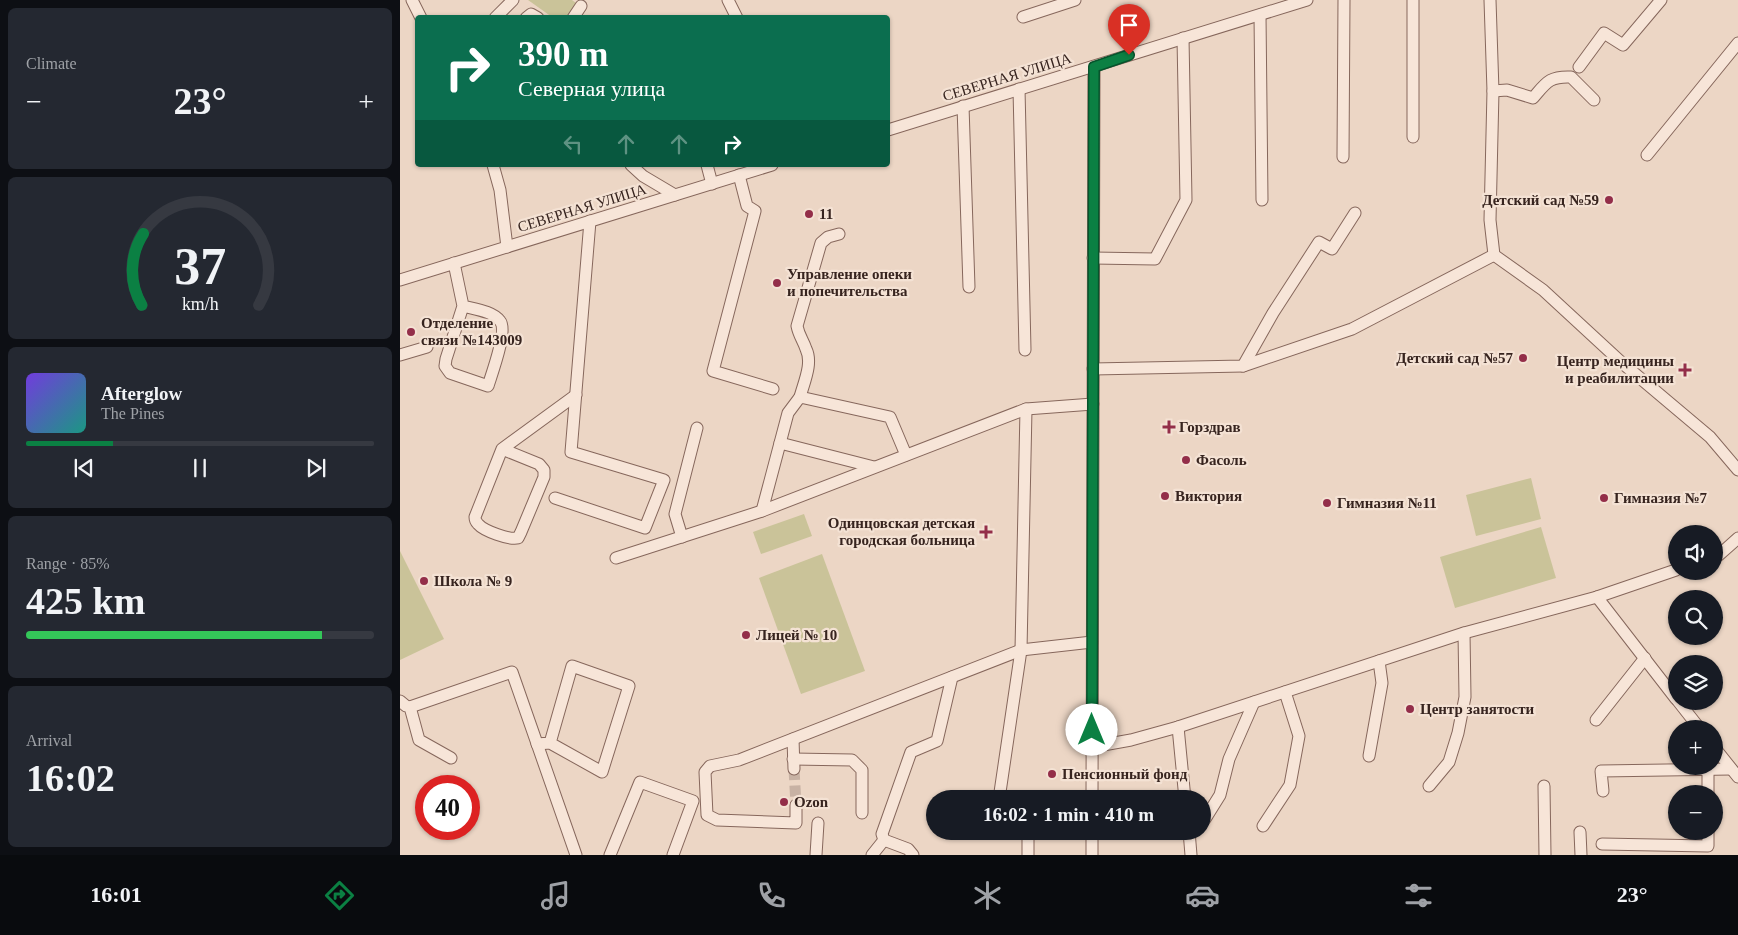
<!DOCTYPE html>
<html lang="en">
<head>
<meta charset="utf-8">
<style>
  body { margin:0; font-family:"Times New Roman",serif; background:#242831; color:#f1f3f6; height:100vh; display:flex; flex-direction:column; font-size:19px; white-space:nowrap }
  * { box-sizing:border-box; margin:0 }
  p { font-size:16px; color:#9ea1a6 }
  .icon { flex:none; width:28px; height:28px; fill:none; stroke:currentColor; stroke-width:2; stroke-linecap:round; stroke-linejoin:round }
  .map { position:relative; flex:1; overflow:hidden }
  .sheet { display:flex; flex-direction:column; gap:8px; padding:8px; background:#0d0f14; width:400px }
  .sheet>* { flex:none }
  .top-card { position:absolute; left:15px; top:15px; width:475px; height:152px; border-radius:5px; box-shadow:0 1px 4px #0004; background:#0b6e4f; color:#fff; overflow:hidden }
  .buttons { position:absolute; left:1268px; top:525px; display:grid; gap:10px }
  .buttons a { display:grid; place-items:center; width:55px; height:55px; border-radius:50%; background:#171b24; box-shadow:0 1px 4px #0004; font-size:25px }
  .speed { position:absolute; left:15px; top:775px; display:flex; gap:10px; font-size:25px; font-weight:700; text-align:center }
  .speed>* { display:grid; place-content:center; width:65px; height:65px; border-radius:50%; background:#171b24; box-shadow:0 1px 4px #0004; line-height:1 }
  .speed .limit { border:8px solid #d22; background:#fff; color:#111 }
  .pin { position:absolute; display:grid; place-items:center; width:42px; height:42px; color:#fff; margin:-51px -21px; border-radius:50% 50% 50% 0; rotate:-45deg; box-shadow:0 0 5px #0007 }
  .pin .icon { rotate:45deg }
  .me { position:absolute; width:55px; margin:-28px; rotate:0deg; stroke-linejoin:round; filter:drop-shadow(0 0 4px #0008) }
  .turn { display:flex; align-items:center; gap:18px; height:105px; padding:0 20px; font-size:22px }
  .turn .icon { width:65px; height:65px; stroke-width:2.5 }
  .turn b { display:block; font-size:35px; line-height:42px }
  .lanes { display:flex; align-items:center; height:48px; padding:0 20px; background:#0003; justify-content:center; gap:25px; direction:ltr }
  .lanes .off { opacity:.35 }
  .big { font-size:38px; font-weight:700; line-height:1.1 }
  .sheet .tile { flex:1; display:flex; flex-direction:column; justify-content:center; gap:8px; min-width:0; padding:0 18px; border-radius:8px; background:#242831 }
  .sheet .dial { align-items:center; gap:0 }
  .dial svg { height:130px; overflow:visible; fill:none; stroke:#363941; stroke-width:7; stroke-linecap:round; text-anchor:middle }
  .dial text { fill:#f1f3f6; stroke:none }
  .song { display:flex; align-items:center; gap:15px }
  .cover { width:60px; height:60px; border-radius:8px; background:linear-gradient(135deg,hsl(260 70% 55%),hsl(170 70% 35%)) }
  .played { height:5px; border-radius:2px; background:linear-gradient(90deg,#0b8043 25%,#363941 25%) }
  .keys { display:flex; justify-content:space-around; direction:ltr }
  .heat { display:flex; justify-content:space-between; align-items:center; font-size:28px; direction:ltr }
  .charge { height:8px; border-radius:4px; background:linear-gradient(90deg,#34c759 85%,#363941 0) }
  .trip { position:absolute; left:526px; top:790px; width:285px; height:50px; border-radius:25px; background:#171b24; box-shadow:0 1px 4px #0004; font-weight:700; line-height:50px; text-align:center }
  .dock { display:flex; height:80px; justify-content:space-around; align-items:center; background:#090b0e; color:#9ea1a6 }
  .dock .icon { width:35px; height:35px }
  .dock .selected { color:#0b8043 }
  .dock b { font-size:22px; color:#f1f3f6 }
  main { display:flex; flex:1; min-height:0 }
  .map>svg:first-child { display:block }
  .green { fill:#cac399 }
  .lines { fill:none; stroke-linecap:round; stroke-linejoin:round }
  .minor-tunnel { stroke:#c8b2a4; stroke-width:11; stroke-dasharray:11 5.5; stroke-linecap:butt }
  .minor-casing { stroke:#86675c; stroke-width:13 }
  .minor { stroke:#f7e5d8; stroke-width:11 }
  .route-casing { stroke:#07532c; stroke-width:12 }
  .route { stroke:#0b8043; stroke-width:9 }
  .poi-dot { fill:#932e49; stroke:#f4e2d4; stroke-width:2 }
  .labels { text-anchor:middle; stroke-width:4.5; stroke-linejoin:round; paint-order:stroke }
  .street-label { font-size:15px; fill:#37241f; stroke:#f4e2d4 }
  .poi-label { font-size:15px; font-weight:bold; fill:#37241f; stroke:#f4e2d4; text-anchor:start }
</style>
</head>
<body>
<main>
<section class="sheet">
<div class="tile"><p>Climate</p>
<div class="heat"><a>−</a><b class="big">23°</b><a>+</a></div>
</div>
<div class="tile dial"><svg viewBox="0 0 100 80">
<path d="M14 69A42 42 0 1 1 86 69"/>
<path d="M14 69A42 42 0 0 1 15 25" stroke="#0b8043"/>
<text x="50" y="56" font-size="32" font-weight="700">37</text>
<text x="50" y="72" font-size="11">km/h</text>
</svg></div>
<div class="tile">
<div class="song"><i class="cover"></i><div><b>Afterglow</b><p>The Pines</p></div></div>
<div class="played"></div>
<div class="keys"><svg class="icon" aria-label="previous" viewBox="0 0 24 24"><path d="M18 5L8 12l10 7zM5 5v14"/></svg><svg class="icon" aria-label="pause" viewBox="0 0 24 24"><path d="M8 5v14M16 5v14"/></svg><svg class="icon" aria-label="next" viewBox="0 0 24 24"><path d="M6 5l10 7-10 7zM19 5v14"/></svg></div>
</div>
<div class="tile"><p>Range · 85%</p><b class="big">425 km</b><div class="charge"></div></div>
<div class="tile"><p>Arrival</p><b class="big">16:02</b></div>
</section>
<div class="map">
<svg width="1338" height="855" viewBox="0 0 1338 855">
  <rect width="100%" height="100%" fill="#ecd6c5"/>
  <!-- green -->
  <g class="green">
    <path d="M128 0H172L176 3 167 17H152Z"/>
    <path d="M1131 478 1141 519 1076 536 1066 495Z"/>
    <path d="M404 514 412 536 361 554 353 532Z"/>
    <path d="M1141 527 1156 578 1055 608 1040 557Z"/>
    <path d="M0 551 44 639 0 660Z"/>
    <path d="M422 554 465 671 401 694 359 578Z"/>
  </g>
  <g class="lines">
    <!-- minor-tunnel -->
    <path class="minor-tunnel" d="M394 769 396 805"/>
    <defs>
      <g id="minor">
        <path d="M12 0 21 18"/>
        <path d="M328 0 337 18"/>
        <path d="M1013 0V137"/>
        <path d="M1090 0 1093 91 1090 220 1094 255 1143 290 1221 362 1310 437 1338 470"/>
        <path d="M860 15 862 200"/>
        <path d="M623 17 675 0"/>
        <path d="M95 18 113 0"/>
        <path d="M126 18 131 14 138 18"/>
        <path d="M173 18 181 6"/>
        <path d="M1179 67 1204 33 1223 45 1261 0"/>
        <path d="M619 89 625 350"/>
        <path d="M1093 91 1107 90 1133 98C1146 83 1149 76 1171 77L1194 100"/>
        <path d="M563 106 569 287"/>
        <path d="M488 130 907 0"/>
        <path d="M1247 155 1338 43"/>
        <path d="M943 157 944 0"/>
        <path d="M93 165 100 190 107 247"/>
        <path d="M231 165 243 176 275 195"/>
        <path d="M307 165 312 184"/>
        <path d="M339 175 347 206 355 211 313 371 373 389"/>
        <path d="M693 258 755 259 786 200 783 38"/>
        <path d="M54 263 63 306 46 359 45 366 50 373 88 386C92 373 108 330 100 321 93 311 74 309 63 306"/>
        <path d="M0 280 372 165"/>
        <path d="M0 355 27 347"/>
        <path d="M843 366 873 313 919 242 932 249 955 213"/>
        <path d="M693 369 843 366 952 329 1094 255"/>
        <path d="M400 397C404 382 413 363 406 349 403 340 399 336 397 326L421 243 428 237 439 234"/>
        <path d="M380 443 474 467"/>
        <path d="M102 449 139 464 144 470V477L121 532 118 538C109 540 84 531 78 524 76 522 75 519 75 517L102 449 176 395"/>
        <path d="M155 498 245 528 264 480 171 452 190 221"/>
        <path d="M362 511 388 413 400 397 490 417 506 455"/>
        <path d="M282 537 275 514 297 428"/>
        <path d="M1314 557 1319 555 1338 538"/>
        <path d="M216 558 362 511 626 409 693 404"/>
        <path d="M1197 597 1276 699"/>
        <path d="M0 701 6 706 10 707 19 740 51 758"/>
        <path d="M1278 701 1300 729"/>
        <path d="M10 707 112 672 176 855"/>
        <path d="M1196 720 1245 658"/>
        <path d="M778 727 785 799"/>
        <path d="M393 739 394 769"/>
        <path d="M137 744 150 743 172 666 229 686 202 772 150 743"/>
        <path d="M692 747 731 740 778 727 1064 633 1197 597 1276 570"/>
        <path d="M1314 747 1338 777"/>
        <path d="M969 756 982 683 979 661"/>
        <path d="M393 759 452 760 462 770V813"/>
        <path d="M1308 770V794"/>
        <path d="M1029 786 1049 762 1058 733 1065 697 1064 633"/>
        <path d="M1144 786 1145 855"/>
        <path d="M1203 791 1201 771 1331 769"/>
        <path d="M599 799 621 650 626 409"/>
        <path d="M692 799 694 67"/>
        <path d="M396 805V823L317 820 307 815 305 772 310 766 339 760 621 650 692 642"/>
        <path d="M805 819 820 795 829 759 854 702"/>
        <path d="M863 826 890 785 899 736 885 692"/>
        <path d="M789 831 791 855"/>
        <path d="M1180 832 1181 855"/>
        <path d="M1202 844 1308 846V831"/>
        <path d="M210 855 240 782 293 801 273 855"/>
        <path d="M416 855 418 823"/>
        <path d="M472 855 484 840"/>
        <path d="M513 855 508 849 484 840 482 834 511 752 537 741 552 677"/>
        <path d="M628 855V831"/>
        <path d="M692 855V831"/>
      </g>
    </defs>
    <!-- minor casing -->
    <use href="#minor" class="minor-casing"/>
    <!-- minor -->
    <use href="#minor" class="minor"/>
  </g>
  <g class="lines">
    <defs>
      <path id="route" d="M692 730 694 67 729 55"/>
    </defs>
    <!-- route casing -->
    <use href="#route" class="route-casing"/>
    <!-- route -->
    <use href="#route" class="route"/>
  </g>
  <!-- markers -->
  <g class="poi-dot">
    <circle cx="1209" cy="200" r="5"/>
    <circle cx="409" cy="214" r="5"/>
    <circle cx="377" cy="283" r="5"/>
    <circle cx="11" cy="332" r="5"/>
    <circle cx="1123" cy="358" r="5"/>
    <path d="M1282.5 362.5h5v5h5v5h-5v5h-5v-5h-5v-5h5z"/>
    <path d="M766.5 419.5h5v5h5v5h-5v5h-5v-5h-5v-5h5z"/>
    <circle cx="786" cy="460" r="5"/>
    <circle cx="765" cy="496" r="5"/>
    <circle cx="1204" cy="498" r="5"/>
    <circle cx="927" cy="503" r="5"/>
    <path d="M583.5 524.5h5v5h5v5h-5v5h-5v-5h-5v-5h5z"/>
    <circle cx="24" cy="581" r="5"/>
    <circle cx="346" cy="635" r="5"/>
    <circle cx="1010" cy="709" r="5"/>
    <circle cx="652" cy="774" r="5"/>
    <circle cx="384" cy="802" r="5"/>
  </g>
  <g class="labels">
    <!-- street labels -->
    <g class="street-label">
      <text transform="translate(607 77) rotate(-17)" y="5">СЕВЕРНАЯ УЛИЦА</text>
      <text transform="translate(182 208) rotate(-17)" y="5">СЕВЕРНАЯ УЛИЦА</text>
    </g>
    <!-- poi labels -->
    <g class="poi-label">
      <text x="1199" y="205" text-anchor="end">Детский сад №59</text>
      <text x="419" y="219">11</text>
      <text x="387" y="279">Управление опеки<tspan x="387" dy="17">и попечительства</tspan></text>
      <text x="21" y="328">Отделение<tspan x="21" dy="17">связи №143009</tspan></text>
      <text x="1113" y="363" text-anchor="end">Детский сад №57</text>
      <text x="1274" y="366" text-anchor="end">Центр медицины<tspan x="1274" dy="17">и реабилитации</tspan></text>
      <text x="779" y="432">Горздрав</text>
      <text x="796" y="465">Фасоль</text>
      <text x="775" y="501">Виктория</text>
      <text x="1214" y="503">Гимназия №7</text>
      <text x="937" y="508">Гимназия №11</text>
      <text x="575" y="528" text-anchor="end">Одинцовская детская<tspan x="575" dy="17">городская больница</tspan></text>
      <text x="34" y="586">Школа № 9</text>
      <text x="356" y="640">Лицей № 10</text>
      <text x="1020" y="714">Центр занятости</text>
      <text x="662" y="779">Пенсионный фонд</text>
      <text x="394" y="807">Ozon</text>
    </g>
  </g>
</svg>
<div class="buttons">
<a><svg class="icon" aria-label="sound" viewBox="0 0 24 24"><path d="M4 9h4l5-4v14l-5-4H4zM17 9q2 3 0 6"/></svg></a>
<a><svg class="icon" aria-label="search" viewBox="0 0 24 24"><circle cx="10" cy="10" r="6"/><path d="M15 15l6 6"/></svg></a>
<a><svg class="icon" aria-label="layers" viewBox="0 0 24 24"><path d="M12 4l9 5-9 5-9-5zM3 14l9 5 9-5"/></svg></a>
<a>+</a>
<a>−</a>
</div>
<div class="speed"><div class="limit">40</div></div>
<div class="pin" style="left:729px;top:55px;background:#d93025"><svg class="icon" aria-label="arrive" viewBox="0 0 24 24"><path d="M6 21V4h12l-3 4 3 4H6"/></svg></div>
<svg class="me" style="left:692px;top:730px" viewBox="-20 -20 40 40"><circle r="19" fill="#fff"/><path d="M0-13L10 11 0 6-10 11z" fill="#0b8043"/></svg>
<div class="trip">16:02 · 1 min · 410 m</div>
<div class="top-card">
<div class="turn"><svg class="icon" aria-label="right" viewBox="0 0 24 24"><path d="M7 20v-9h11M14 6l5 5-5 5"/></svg><div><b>390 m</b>Северная улица</div></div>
<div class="lanes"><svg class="icon off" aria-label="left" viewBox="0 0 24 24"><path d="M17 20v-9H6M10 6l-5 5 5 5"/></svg><svg class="icon off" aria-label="ahead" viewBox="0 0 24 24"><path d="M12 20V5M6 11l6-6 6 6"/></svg><svg class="icon off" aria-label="ahead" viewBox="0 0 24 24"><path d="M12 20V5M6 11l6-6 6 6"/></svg><svg class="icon" aria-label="right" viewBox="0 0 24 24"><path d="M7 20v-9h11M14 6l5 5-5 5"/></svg></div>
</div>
</div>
</main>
<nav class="dock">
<b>16:01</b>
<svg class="icon selected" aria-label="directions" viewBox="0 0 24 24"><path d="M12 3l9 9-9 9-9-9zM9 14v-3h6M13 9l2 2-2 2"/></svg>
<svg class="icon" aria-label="music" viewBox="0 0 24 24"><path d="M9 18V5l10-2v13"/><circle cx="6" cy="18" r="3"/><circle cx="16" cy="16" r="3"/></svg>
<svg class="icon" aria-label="phone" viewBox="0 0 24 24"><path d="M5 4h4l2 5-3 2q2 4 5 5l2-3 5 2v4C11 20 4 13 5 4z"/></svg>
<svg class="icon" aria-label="climate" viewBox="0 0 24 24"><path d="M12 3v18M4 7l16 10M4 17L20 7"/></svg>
<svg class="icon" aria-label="car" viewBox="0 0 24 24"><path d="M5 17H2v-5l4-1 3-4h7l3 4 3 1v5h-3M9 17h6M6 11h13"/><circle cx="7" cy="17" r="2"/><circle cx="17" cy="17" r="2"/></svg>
<svg class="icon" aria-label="filters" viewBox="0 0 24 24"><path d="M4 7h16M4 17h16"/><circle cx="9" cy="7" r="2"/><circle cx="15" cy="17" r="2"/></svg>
<b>23°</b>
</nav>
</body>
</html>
